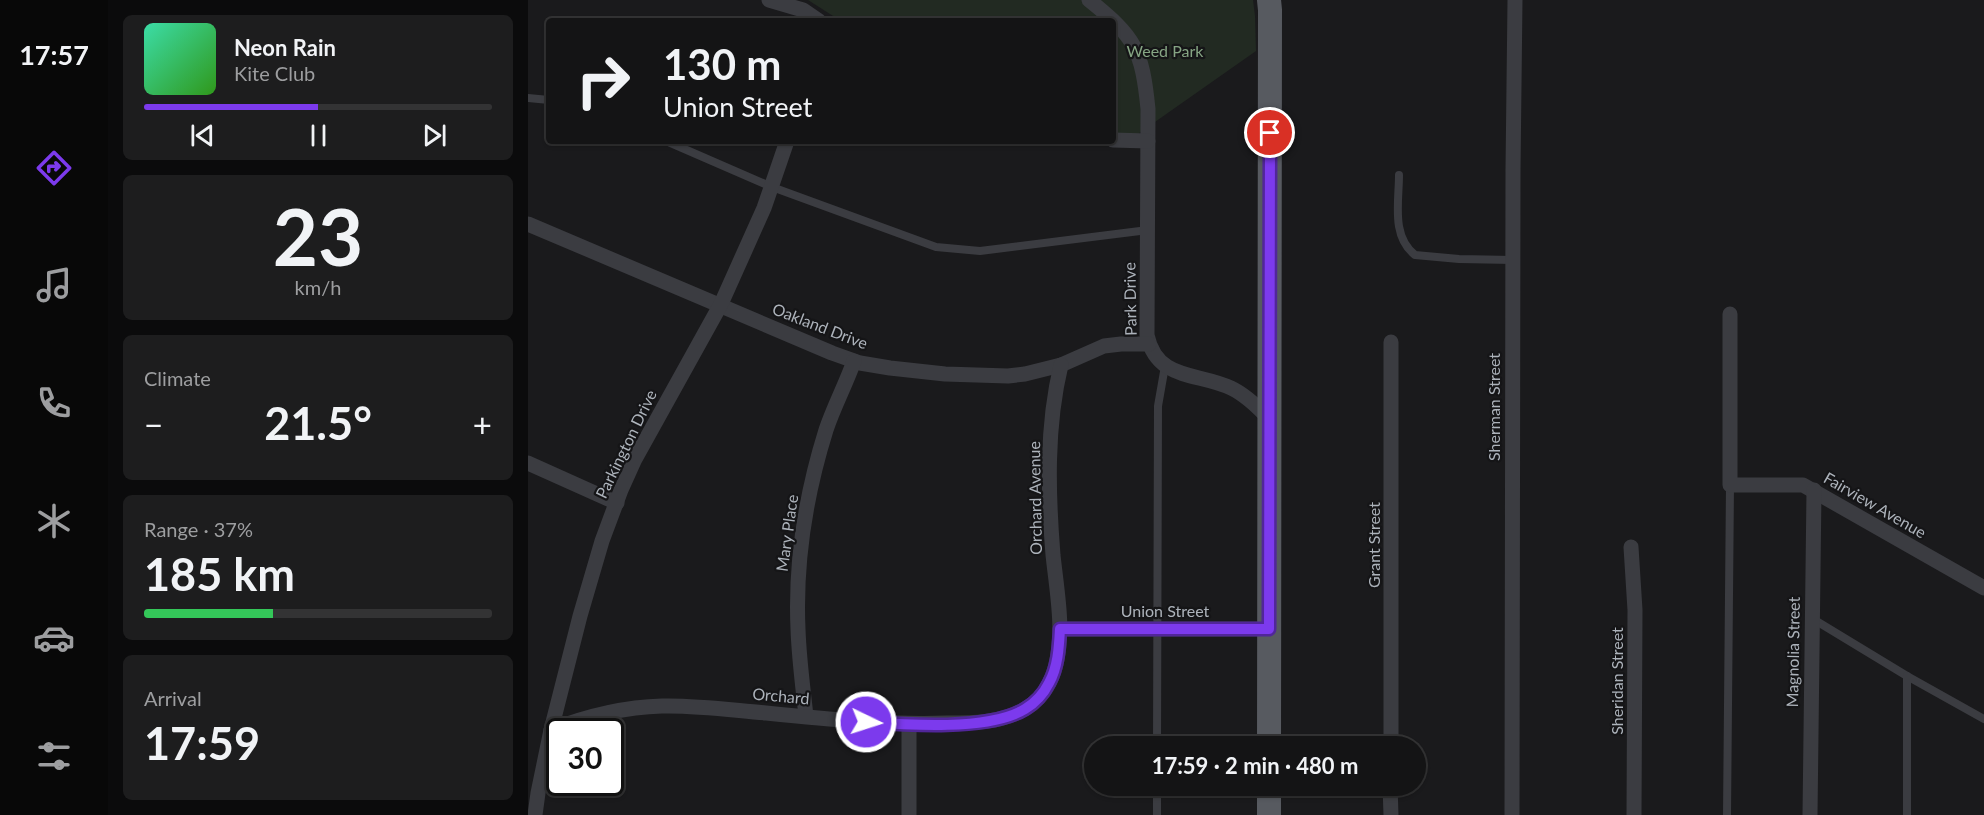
<!DOCTYPE html>
<html lang="en">
<head>
<meta charset="utf-8">
<style>
  body { margin:0; font-family:Lato,sans-serif; background:#1d1d1e; color:#f1f3f6; height:100vh; display:flex; flex-direction:column; font-size:22px; white-space:nowrap }
  * { box-sizing:border-box; margin:0 }
  p { font-size:20px; color:#9d9ea0 }
  .icon { flex:none; width:33px; height:33px; fill:none; stroke:currentColor; stroke-width:2; stroke-linecap:round; stroke-linejoin:round }
  .map { position:relative; flex:1; overflow:hidden }
  .side { display:flex; flex-direction:column; gap:15px; padding:15px; background:#0b0b0c; width:420px }
  .side>* { flex:none }
  .guide { position:absolute; left:18px; top:18px; width:570px; height:126px; border-radius:6px; box-shadow:0 2px 4px #0004,0 0 0 2px #333334; background:#141415; color:#f1f3f6; overflow:hidden }
  .speed { position:absolute; left:18px; top:718px; display:flex; gap:12px; font-size:30px; font-weight:700; text-align:center }
  .speed>* { display:grid; place-content:center; width:78px; height:78px; border-radius:50%; background:#141415; box-shadow:0 2px 4px #0004,0 0 0 2px #333334; line-height:1 }
  .speed .limit { border:3px solid #111; border-radius:9px; background:#fff; color:#111 }
  .pin { position:absolute; display:grid; place-items:center; width:51px; height:51px; color:#fff; margin:-26px; border:3px solid #fff; border-radius:50%; box-shadow:0 2px 6px #0007 }
  .me { position:absolute; width:66px; margin:-33px; rotate:94deg; stroke-linejoin:round; filter:drop-shadow(0 0 4px #0008) }
  .turn { display:flex; align-items:center; gap:21px; height:126px; padding:0 18px; font-size:27px }
  .turn .icon { width:78px; height:78px; stroke-width:2.5 }
  .turn b { display:block; font-size:42px; line-height:51px }
  .big { font-size:45px; font-weight:700; line-height:1.1 }
  .side .widget { flex:1; display:flex; flex-direction:column; justify-content:center; gap:9px; min-width:0; padding:0 21px; border-radius:9px; background:#1d1d1e }
  .side .dial { align-items:center; gap:0 }
  .dial b { font-size:78px; line-height:1 }
  .song { display:flex; align-items:center; gap:18px }
  .cover { width:72px; height:72px; border-radius:9px; background:linear-gradient(135deg,hsl(160 70% 55%),hsl(110 70% 35%)) }
  .played { height:6px; border-radius:3px; background:linear-gradient(90deg,#7c3aed 50%,#333334 50%) }
  .keys { display:flex; justify-content:space-around; direction:ltr }
  .heat { display:flex; justify-content:space-between; align-items:center; font-size:33px; direction:ltr }
  .charge { height:9px; border-radius:4px; background:linear-gradient(90deg,#34c759 37%,#333334 0) }
  .trip { position:absolute; left:556px; top:736px; width:342px; height:60px; border-radius:30px; background:#141415; box-shadow:0 2px 4px #0004,0 0 0 2px #333334; font-weight:700; line-height:60px; text-align:center }
  main { display:flex; flex:1; min-height:0 }
  .tab-bar { display:flex; flex-direction:column; width:108px; justify-content:space-around; align-items:center; background:#080808; color:#9d9ea0 }
  .tab-bar .icon { width:42px; height:42px }
  .tab-bar .active { color:#7c3aed }
  .tab-bar b { font-size:27px; color:#f1f3f6 }
  .map>svg:first-child { display:block }
  .green { fill:#222a22 }
  .lines { fill:none; stroke-linecap:round; stroke-linejoin:round }
  .lane { stroke:#3b3c41; stroke-width:8 }
  .street { stroke:#3b3c41; stroke-width:15 }
  .primary { stroke:#575a60; stroke-width:24 }
  .route-casing { stroke:#51269a; stroke-width:15 }
  .route { stroke:#7c3aed; stroke-width:10 }
  .labels { text-anchor:middle; stroke-width:4.5; stroke-linejoin:round; paint-order:stroke }
  .park-label { font-size:16px; fill:#86a584; stroke:#151517 }
  .street-label { font-size:16px; fill:#adb3bb; stroke:#151517 }
</style>
</head>
<body>
<main>
<nav class="tab-bar">
<b>17:57</b>
<svg class="icon active" aria-label="directions" viewBox="0 0 24 24"><path d="M12 3l9 9-9 9-9-9zM9 14v-3h6M13 9l2 2-2 2"/></svg>
<svg class="icon" aria-label="music" viewBox="0 0 24 24"><path d="M9 18V5l10-2v13"/><circle cx="6" cy="18" r="3"/><circle cx="16" cy="16" r="3"/></svg>
<svg class="icon" aria-label="phone" viewBox="0 0 24 24"><path d="M5 4h4l2 5-3 2q2 4 5 5l2-3 5 2v4C11 20 4 13 5 4z"/></svg>
<svg class="icon" aria-label="climate" viewBox="0 0 24 24"><path d="M12 3v18M4 7l16 10M4 17L20 7"/></svg>
<svg class="icon" aria-label="car" viewBox="0 0 24 24"><path d="M5 17H2v-5l4-1 3-4h7l3 4 3 1v5h-3M9 17h6M6 11h13"/><circle cx="7" cy="17" r="2"/><circle cx="17" cy="17" r="2"/></svg>
<svg class="icon" aria-label="filters" viewBox="0 0 24 24"><path d="M4 7h16M4 17h16"/><circle cx="9" cy="7" r="2"/><circle cx="15" cy="17" r="2"/></svg>
</nav>
<section class="side">
<div class="widget">
<div class="song"><i class="cover"></i><div><b>Neon Rain</b><p>Kite Club</p></div></div>
<div class="played"></div>
<div class="keys"><svg class="icon" aria-label="previous" viewBox="0 0 24 24"><path d="M18 5L8 12l10 7zM5 5v14"/></svg><svg class="icon" aria-label="pause" viewBox="0 0 24 24"><path d="M8 5v14M16 5v14"/></svg><svg class="icon" aria-label="next" viewBox="0 0 24 24"><path d="M6 5l10 7-10 7zM19 5v14"/></svg></div>
</div>
<div class="widget dial"><b>23</b><p>km/h</p></div>
<div class="widget"><p>Climate</p>
<div class="heat"><a>−</a><b class="big">21.5°</b><a>+</a></div>
</div>
<div class="widget"><p>Range · 37%</p><b class="big">185 km</b><div class="charge"></div></div>
<div class="widget"><p>Arrival</p><b class="big">17:59</b></div>
</section>
<div class="map">
<svg width="1456" height="815" viewBox="0 0 1456 815">
  <rect width="100%" height="100%" fill="#1a1a1c"/>
  <!-- green -->
  <path class="green" d="M280 0H725L727 16 728 51 607 136 585 135V21H313Z"/>
  <g class="lines">
    <!-- lane -->
    <g class="lane">
      <path d="M0 98 21 100"/>
      <path d="M138 141 244 187 408 247 452 251 620 230"/>
      <path d="M871 175C871 202 863 236 887 255L931 259 985 260"/>
      <path d="M1285 619 1379 676 1456 719"/>
      <path d="M629 747 630 406 637 366"/>
      <path d="M629 786V815"/>
      <path d="M1199 815 1202 485"/>
      <path d="M1379 815V676"/>
    </g>
    <!-- street -->
    <g class="street">
      <path d="M241 0 275 10 291 21"/>
      <path d="M561 0C607 37 614 49 620 109L619 335C629 381 669 372 703 388 718 395 731 408 742 420"/>
      <path d="M585 140 620 141"/>
      <path d="M0 224 304 353 332 363 362 368 417 374 480 376 497 374 533 365 576 346 593 344H621"/>
      <path d="M1202 314V485H1275L1456 588"/>
      <path d="M0 463 89 503"/>
      <path d="M1103 547 1107 610 1106 815"/>
      <path d="M532 629H741"/>
      <path d="M278 716C275 688 271 659 270 629 267 562 278 494 298 430 306 406 318 384 326 361"/>
      <path d="M23 730C59 716 95 707 134 706 168 705 203 710 238 713 298 719 359 725 419 723 444 723 472 723 495 710 511 702 522 686 527 668 537 632 529 593 525 555 520 493 518 427 533 365"/>
      <path d="M863 747V342"/>
      <path d="M862 786 863 815"/>
      <path d="M7 815 10 793 23 730 52 616 74 541 93 490 107 459 193 304 236 208 259 141"/>
      <path d="M381 815V725"/>
      <path d="M984 815 985 170 987 0"/>
      <path d="M1282 815 1286 490"/>
    </g>
    <!-- primary -->
    <g class="primary">
      <path d="M741 0 742 10 741 747"/>
      <path d="M741 815V786"/>
    </g>
  </g>
  <g class="lines">
    <defs>
      <path id="route" d="M338 722C379 725 461 731 497 709 507 703 516 693 521 683 530 667 531 647 532 629H741L742 133"/>
    </defs>
    <!-- route casing -->
    <use href="#route" class="route-casing"/>
    <!-- route -->
    <use href="#route" class="route"/>
  </g>
  <g class="labels">
    <!-- park labels -->
    <g class="park-label">
      <text x="637" y="57">Weed Park</text>
    </g>
    <!-- street labels -->
    <g class="street-label">
      <text transform="translate(602 299) rotate(-91)" y="6">Park Drive</text>
      <text transform="translate(292 326) rotate(21)" y="6">Oakland Drive</text>
      <text transform="translate(966 407) rotate(-90)" y="6">Sherman Street</text>
      <text transform="translate(98 444) rotate(-64)" y="6">Parkington Drive</text>
      <text transform="translate(507 498) rotate(-91)" y="6">Orchard Avenue</text>
      <text transform="translate(1347 505) rotate(30)" y="6">Fairview Avenue</text>
      <text transform="translate(259 533) rotate(-82)" y="6">Mary Place</text>
      <text transform="translate(846 545) rotate(-90)" y="6">Grant Street</text>
      <text x="637" y="617">Union Street</text>
      <text transform="translate(1265 652) rotate(-89)" y="6">Magnolia Street</text>
      <text transform="translate(1089 681) rotate(-90)" y="6">Sheridan Street</text>
      <text transform="translate(253 696) rotate(5)" y="6">Orchard</text>
    </g>
  </g>
</svg>
<div class="speed"><div class="limit">30</div></div>
<div class="pin" style="left:742px;top:133px;background:#d93025"><svg class="icon" aria-label="arrive" viewBox="0 0 24 24"><path d="M6 21V4h12l-3 4 3 4H6"/></svg></div>
<svg class="me" style="left:338px;top:722px" viewBox="-20 -20 40 40"><circle r="17" fill="#7c3aed" stroke="#fff" stroke-width="3"/><path d="M0-11L8 9 0 5-8 9z" fill="#fff"/></svg>
<div class="trip">17:59 · 2 min · 480 m</div>
<div class="guide">
<div class="turn"><svg class="icon" aria-label="right" viewBox="0 0 24 24"><path d="M7 20v-9h11M14 6l5 5-5 5"/></svg><div><b>130 m</b>Union Street</div></div>
</div>
</div>
</main>
</body>
</html>
